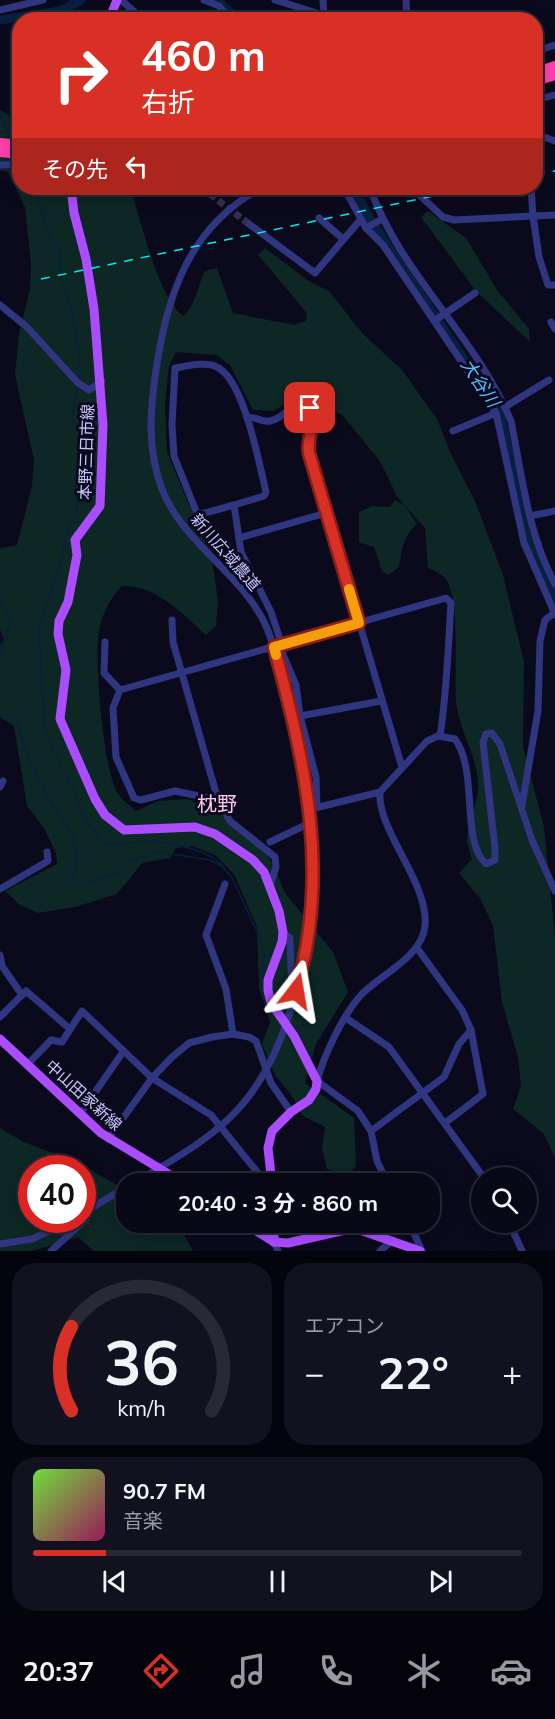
<!DOCTYPE html>
<html lang="ja">
<head>
<meta charset="utf-8">
<style>
  body { margin:0; font-family:Mulish,"Noto Sans JP",sans-serif; background:#11111f; color:#f1f3f6; height:100vh; display:flex; flex-direction:column; font-size:22px; white-space:nowrap }
  * { box-sizing:border-box; margin:0 }
  p { font-size:20px; color:#989aa1 }
  .icon { flex:none; width:33px; height:33px; fill:none; stroke:currentColor; stroke-width:2; stroke-linecap:round; stroke-linejoin:round }
  .map { position:relative; height:1251px; overflow:hidden }
  .drawer { display:flex; flex-direction:column; gap:12px; padding:12px; background:#04040c; flex:1 }
  .drawer>* { flex:none }
  .top-card { position:absolute; left:12px; top:12px; width:531px; height:183px; border-radius:24px; box-shadow:0 3px 15px #0003,0 0 0 2px #292935; background:#d93025; color:#fff; overflow:hidden }
  .buttons { position:absolute; left:471px; top:1167px; display:grid; gap:12px }
  .buttons a { display:grid; place-items:center; width:66px; height:66px; border-radius:50%; background:#080816; box-shadow:0 3px 15px #0003,0 0 0 2px #292935; font-size:30px }
  .speed { position:absolute; left:18px; top:1155px; display:flex; gap:12px; font-size:30px; font-weight:700; text-align:center }
  .speed>* { display:grid; place-content:center; width:78px; height:78px; border-radius:50%; background:#080816; box-shadow:0 3px 15px #0003,0 0 0 2px #292935; line-height:1 }
  .speed .limit { border:9px solid #d22; background:#fff; color:#111 }
  .pin { position:absolute; display:grid; place-items:center; width:51px; height:51px; color:#fff; margin:-26px; border-radius:12px; box-shadow:0 3px 9px #0006 }
  .me { position:absolute; width:66px; margin:-33px; rotate:14deg; stroke-linejoin:round; filter:drop-shadow(0 0 4px #0008) }
  .turn { display:flex; align-items:center; gap:21px; height:126px; padding:0 30px; font-size:27px }
  .turn .icon { width:78px; height:78px; stroke-width:2.5 }
  .turn b { display:block; font-size:42px; line-height:51px }
  .then { display:flex; align-items:center; height:57px; padding:0 30px; background:#0003; gap:12px; font-size:22px }
  .big { font-size:45px; font-weight:700; line-height:1.1 }
  .drawer .widget { flex:1; display:flex; flex-direction:column; justify-content:center; gap:9px; min-width:0; padding:0 21px; border-radius:24px; background:#11111f }
  .drawer .dial { align-items:center; gap:0 }
  .dial svg { height:156px; overflow:visible; fill:none; stroke:#292935; stroke-width:7; stroke-linecap:round; text-anchor:middle }
  .dial text { fill:#f1f3f6; stroke:none }
  .song { display:flex; align-items:center; gap:18px }
  .cover { width:72px; height:72px; border-radius:9px; background:linear-gradient(135deg,hsl(100 70% 55%),hsl(330 70% 35%)) }
  .played { height:6px; border-radius:3px; background:linear-gradient(90deg,#d93025 15%,#292935 15%) }
  .keys { display:flex; justify-content:space-around; direction:ltr }
  .heat { display:flex; justify-content:space-between; align-items:center; font-size:33px; direction:ltr }
  .drawer .tiles { flex:1; display:grid; gap:12px; grid-template-columns:1fr 1fr }
  .widget:last-child { grid-column:span 2 }
  .trip { position:absolute; left:116px; top:1173px; width:324px; height:60px; border-radius:24px; background:#080816; box-shadow:0 3px 15px #0003,0 0 0 2px #292935; font-weight:700; line-height:60px; text-align:center }
  .menu { display:flex; height:96px; justify-content:space-around; align-items:center; background:#030309; color:#989aa1 }
  .menu .icon { width:42px; height:42px }
  .menu .active { color:#d93025 }
  .menu b { font-size:27px; color:#f1f3f6 }
  .map>svg:first-child { display:block }
  .green { fill:#0c2724; fill-rule:evenodd }
  .lines { fill:none; stroke-linecap:round; stroke-linejoin:round }
  .stream { stroke:#07203f; stroke-width:1.5 }
  .river { stroke:#07203f; stroke-width:9 }
  .minor-tunnel { stroke:#312f4a; stroke-width:7; stroke-dasharray:7 3.5; stroke-linecap:butt }
  .minor { stroke:#303580; stroke-width:7 }
  .major { stroke:#ac4cff; stroke-width:9 }
  .highway { stroke:#ff40ad; stroke-width:10 }
  .rail { stroke:#00eef0; stroke-width:1.5; stroke-dasharray:9 8; stroke-linecap:butt }
  .route-casing { stroke:#8d1f18; stroke-width:15 }
  .route { stroke:#d93025; stroke-width:10 }
  .slow { stroke:#f59e0b; stroke-width:10 }
  .labels { text-anchor:middle; stroke-width:6; stroke-linejoin:round; paint-order:stroke }
  .street-label { font-size:16px; fill:#c7c5ff; stroke:#0b0a1d }
  .water-label { font-size:18px; font-style:italic; fill:#53bfff; stroke:#0b0a1d }
  .quarter-label { font-size:20px; fill:#ffc7f0; stroke:#0b0a1d }
</style>
</head>
<body>
<div class="map">
<svg width="555" height="1251" viewBox="0 0 555 1251">
  <rect width="100%" height="100%" fill="#0b0a1d"/>
  <!-- green -->
  <g class="green">
    <path d="M0 110 19 121 20 188H130C142 222 157 295 183 316 195 307 198 285 205 271L217 268 233 313 294 325 306 321 307 313 258 255 265 248 310 282 329 291 363 334 402 370 437 419 451 454 475 501 503 575 524 662 523 747 544 827 555 937V1158L544 1134 513 1109 521 1086 518 1057 502 1002 493 926 480 898 459 873 472 859C470 852 466 843 467 837 468 820 479 802 478 783 477 756 461 734 457 708 452 679 463 596 444 577 440 573 433 570 428 568L425 528 398 498 380 461 342 415 328 409 320 399 306 391 274 411 253 410 230 365 216 355 176 352 169 366 165 404 167 452 188 503 210 547 218 601 216 626 206 635C182 613 156 585 122 586 110 598 102 614 99 631 94 657 103 775 119 795 123 801 131 806 136 811L158 801 188 799 231 820 262 846 273 864 285 893 333 952 348 992 316 1044 305 1083 354 1118 356 1166 348 1176 327 1169 322 1148 325 1127 303 1116 292 1096 275 1075 262 1044 270 1022 259 988 257 927 234 874 215 855 193 846 176 848 170 858 142 863 117 894 75 907 38 913 20 905 5 891 57 864 56 853 44 828 27 806 14 726 0 717V645L4 640 0 629V548L17 545 32 486 34 460 15 375 19 334 30 289 31 263 25 207 8 172 0 170Z"/>
    <path d="M428 211 466 238 497 290 529 329 530 342 476 291 421 217Z"/>
    <path d="M395 500 404 505 417 524C403 535 402 550 399 567L388 575 382 571 374 547 359 542V512L372 506 390 507Z"/>
    <path d="M0 1128 24 1142 76 1162 126 1190V1222L177 1223 193 1251H94L78 1237 32 1251H0ZM32 1168H82V1220H32Z"/>
  </g>
  <g class="lines">
    <!-- stream -->
    <g class="stream">
      <path d="M0 114 10 139"/>
      <path d="M39 188V203L53 243 59 249 62 281 71 305 80 358 79 379"/>
      <path d="M78 386 72 418 78 428 86 466 79 484 77 512 68 530 58 574 39 628 44 724 58 761 75 793 81 810 103 844C117 847 127 843 140 842 164 840 214 849 226 871"/>
      <path d="M0 599 10 622 0 656"/>
      <path d="M0 711 13 717 18 722 27 755 50 801 73 836 77 864 70 882 74 886 117 873 129 861 153 851 209 860 222 866 232 878 260 938 264 953 263 982"/>
    </g>
    <!-- river -->
    <g class="river">
      <path d="M217 0 238 20"/>
      <path d="M0 20 60 11 81 0"/>
      <path d="M354 188 370 219 500 413 529 542 555 600"/>
    </g>
    <!-- minor-tunnel -->
    <path class="minor-tunnel" d="M210 194 249 224"/>
    <!-- minor -->
    <g class="minor">
      <path d="M121 0 144 20"/>
      <path d="M204 0 219 6 231 20"/>
      <path d="M275 0 339 20"/>
      <path d="M323 0 324 15"/>
      <path d="M406 0 407 20"/>
      <path d="M0 10 43 0"/>
      <path d="M19 51H20"/>
      <path d="M536 51 555 45"/>
      <path d="M536 100 555 95"/>
      <path d="M536 134 555 141"/>
      <path d="M0 165 20 164"/>
      <path d="M207 188 210 194"/>
      <path d="M344 188 366 228 383 245 496 413 524 543 555 614"/>
      <path d="M370 188C401 275 476 336 511 421 522 476 528 534 555 584"/>
      <path d="M412 188 443 217 454 220 533 216 531 188"/>
      <path d="M555 215 533 216 539 257 548 285H555"/>
      <path d="M319 218 343 239"/>
      <path d="M249 224 315 273 361 219"/>
      <path d="M366 228 382 219"/>
      <path d="M0 305 27 327 78 383 89 390 102 381"/>
      <path d="M434 321 475 293"/>
      <path d="M551 322 555 329"/>
      <path d="M505 407 549 380"/>
      <path d="M247 418C255 415 261 423 270 421 283 419 291 405 302 399 322 415 305 433 309 453L402 767"/>
      <path d="M453 431 496 413"/>
      <path d="M234 505 264 496 266 492C259 463 244 380 217 367 206 361 187 366 175 368L172 425 174 456 196 511 201 514 234 505 241 552 271 612 282 645"/>
      <path d="M530 516 555 511"/>
      <path d="M239 538 326 513"/>
      <path d="M172 620 173 642 218 800 230 821 275 857 276 867 270 886"/>
      <path d="M105 642 104 673 120 690"/>
      <path d="M279 645 296 685 300 716 316 777 317 807"/>
      <path d="M295 717 381 701"/>
      <path d="M0 787 3 781"/>
      <path d="M380 792C377 831 429 882 425 926 422 957 381 974 361 995 343 1015 324 1055 317 1081L358 1111 371 1131 377 1161 388 1184"/>
      <path d="M218 800 175 791 141 800 134 798 116 757 113 708 120 690 446 598 451 603C448 648 447 692 440 736"/>
      <path d="M522 805 538 711 540 641 545 620 554 613"/>
      <path d="M311 809 380 792 427 741 438 736 455 739C479 773 460 840 486 864L495 860V848L483 742 486 734 492 733 500 744 532 840 555 891"/>
      <path d="M270 842 312 822"/>
      <path d="M225 884 206 935 226 989 233 1034"/>
      <path d="M0 889 48 861 47 852"/>
      <path d="M283 933 290 938 292 996"/>
      <path d="M417 948 462 1010 471 1030 483 1094 445 1123"/>
      <path d="M0 955 2 966 22 995"/>
      <path d="M0 1017 26 991 70 1029"/>
      <path d="M346 1018 389 1047 484 1178"/>
      <path d="M27 1065 51 1040 62 1042 82 1011 152 1078 211 1115 267 1184"/>
      <path d="M80 1114 123 1052"/>
      <path d="M371 1131 444 1077 459 1044 471 1030"/>
      <path d="M108 1139 152 1078 171 1058 189 1043 212 1037 233 1034 249 1037 256 1041 271 1083 291 1112"/>
      <path d="M133 1184C170 1161 211 1140 240 1107 265 1079 282 1040 292 1005 324 899 317 803 288 698 281 674 276 649 266 626 242 573 183 544 162 489 147 450 150 410 156 370 167 295 189 227 261 188"/>
      <path d="M82 1214 126 1187"/>
      <path d="M409 1222 422 1251"/>
      <path d="M509 1222 522 1251"/>
      <path d="M274 1242 278 1251"/>
      <path d="M0 1244 32 1239 72 1220"/>
      <path d="M51 1251 86 1219 85 1212"/>
      <path d="M380 1251 393 1240"/>
    </g>
    <!-- major -->
    <g class="major">
      <path d="M109 20 117 0"/>
      <path d="M71 188 74 213 86 259 94 309 103 425 100 506 75 540 77 555 68 602 59 621 58 634 66 670 60 719 95 799 105 815 124 830 195 827 215 834 253 860 264 872 279 911 283 932 282 942 268 980V990L271 1003 294 1036 317 1081 316 1089 309 1100 291 1112 272 1131 268 1148 272 1184"/>
      <path d="M0 1039 101 1133 185 1184"/>
      <path d="M242 1222 274 1242 288 1243 354 1228 420 1251"/>
      <path d="M274 1222V1242"/>
    </g>
    <!-- highway -->
    <g class="highway">
      <path d="M536 72 555 66"/>
      <path d="M536 81 555 75"/>
      <path d="M0 143 20 145"/>
      <path d="M0 152 20 154"/>
    </g>
    <!-- rail -->
    <g class="rail">
      <path d="M536 174 555 171"/>
      <path d="M41 279 471 188"/>
    </g>
  </g>
  <g class="lines">
    <defs>
      <path id="route" d="M296 991C331 874 305 761 274 647L359 623 309 453C306 437 317 423 310 408"/>
    </defs>
    <!-- route casing -->
    <use href="#route" class="route-casing"/>
    <!-- route -->
    <use href="#route" class="route"/>
    <!-- slow -->
    <path class="slow" d="M276 655 274 647 359 623 349 589"/>
  </g>
  <g class="labels">
    <!-- street labels -->
    <g class="street-label">
      <text transform="translate(86 452) rotate(-88)" y="6">本野三日市線</text>
      <text transform="translate(226 552) rotate(49)" y="6">新川広域農道</text>
      <text transform="translate(84 1095) rotate(42)" y="6">中山田家新線</text>
    </g>
    <!-- water labels -->
    <g class="water-label">
      <text transform="translate(480 383) rotate(56)" y="6">大谷川</text>
    </g>
    <!-- quarter labels -->
    <g class="quarter-label">
      <text x="217" y="811">枕野</text>
    </g>
  </g>
</svg>
<div class="buttons">
<a><svg class="icon" aria-label="search" viewBox="0 0 24 24"><circle cx="10" cy="10" r="6"/><path d="M15 15l6 6"/></svg></a>
</div>
<div class="speed"><div class="limit">40</div></div>
<div class="pin" style="left:310px;top:408px;background:#d93025"><svg class="icon" aria-label="arrive" viewBox="0 0 24 24"><path d="M6 21V4h12l-3 4 3 4H6"/></svg></div>
<svg class="me" style="left:296px;top:991px" viewBox="-20 -20 40 40"><path d="M0-17L14 15 0 8-14 15z" fill="#d93025" stroke="#fff" stroke-width="4"/></svg>
<div class="trip">20:40 · 3 分 · 860 m</div>
<div class="top-card">
<div class="turn"><svg class="icon" aria-label="right" viewBox="0 0 24 24"><path d="M7 20v-9h11M14 6l5 5-5 5"/></svg><div><b>460 m</b>右折</div></div>
<div class="then">その先<svg class="icon" aria-label="left" viewBox="0 0 24 24"><path d="M17 20v-9H6M10 6l-5 5 5 5"/></svg></div>
</div>
</div>
<section class="drawer">
<div class="tiles">
<div class="widget dial"><svg viewBox="0 0 100 80">
<path d="M14 69A42 42 0 1 1 86 69"/>
<path d="M14 69A42 42 0 0 1 14 26" stroke="#d93025"/>
<text x="50" y="56" font-size="32" font-weight="700">36</text>
<text x="50" y="72" font-size="11">km/h</text>
</svg></div>
<div class="widget"><p>エアコン</p>
<div class="heat"><a>−</a><b class="big">22°</b><a>+</a></div>
</div>
<div class="widget">
<div class="song"><i class="cover"></i><div><b>90.7 FM</b><p>音楽</p></div></div>
<div class="played"></div>
<div class="keys"><svg class="icon" aria-label="previous" viewBox="0 0 24 24"><path d="M18 5L8 12l10 7zM5 5v14"/></svg><svg class="icon" aria-label="pause" viewBox="0 0 24 24"><path d="M8 5v14M16 5v14"/></svg><svg class="icon" aria-label="next" viewBox="0 0 24 24"><path d="M6 5l10 7-10 7zM19 5v14"/></svg></div>
</div>
</div>
</section>
<nav class="menu">
<b>20:37</b>
<svg class="icon active" aria-label="directions" viewBox="0 0 24 24"><path d="M12 3l9 9-9 9-9-9zM9 14v-3h6M13 9l2 2-2 2"/></svg>
<svg class="icon" aria-label="music" viewBox="0 0 24 24"><path d="M9 18V5l10-2v13"/><circle cx="6" cy="18" r="3"/><circle cx="16" cy="16" r="3"/></svg>
<svg class="icon" aria-label="phone" viewBox="0 0 24 24"><path d="M5 4h4l2 5-3 2q2 4 5 5l2-3 5 2v4C11 20 4 13 5 4z"/></svg>
<svg class="icon" aria-label="climate" viewBox="0 0 24 24"><path d="M12 3v18M4 7l16 10M4 17L20 7"/></svg>
<svg class="icon" aria-label="car" viewBox="0 0 24 24"><path d="M5 17H2v-5l4-1 3-4h7l3 4 3 1v5h-3M9 17h6M6 11h13"/><circle cx="7" cy="17" r="2"/><circle cx="17" cy="17" r="2"/></svg>
</nav>
</body>
</html>
